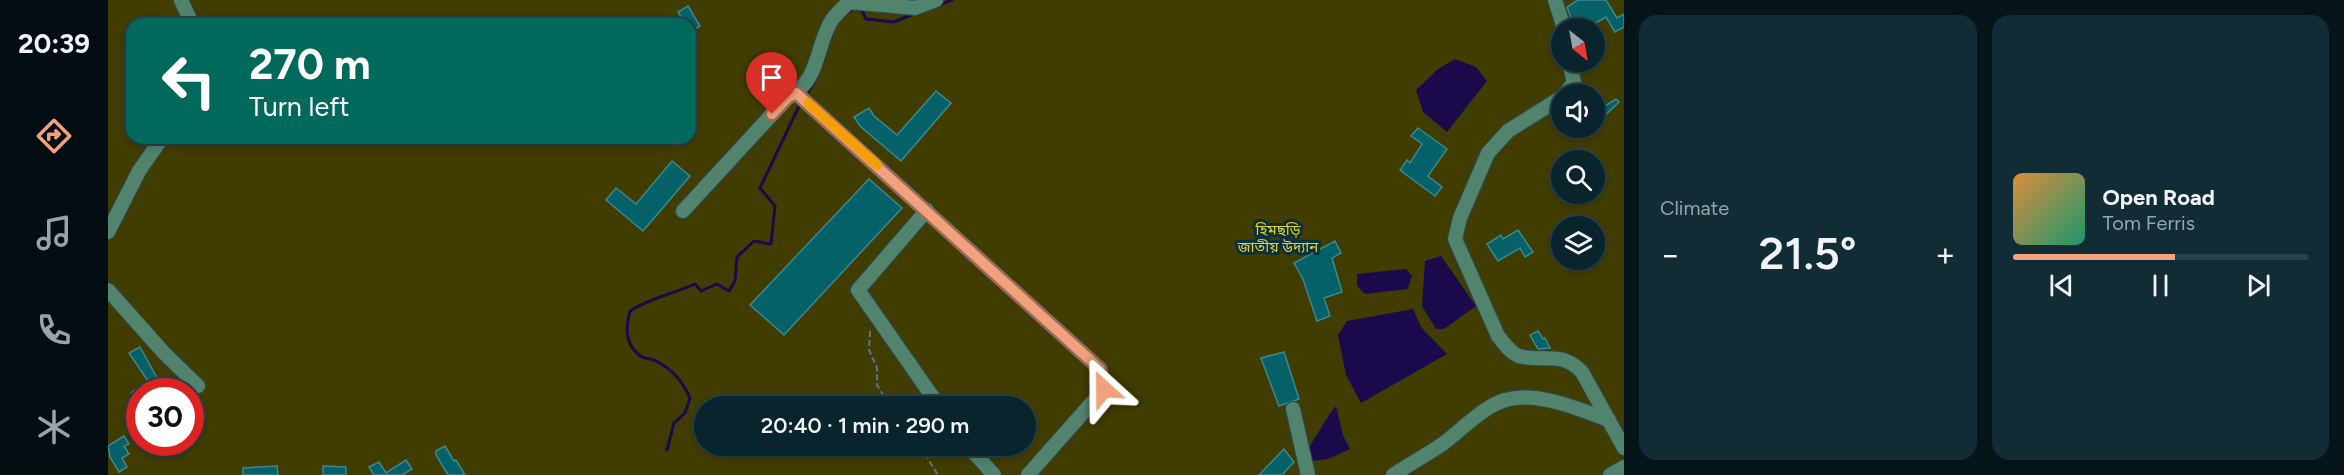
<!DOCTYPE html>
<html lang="en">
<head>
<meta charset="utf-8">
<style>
  body { margin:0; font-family:Figtree,"Noto Sans Bengali",sans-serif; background:#122c35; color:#f1f3f6; height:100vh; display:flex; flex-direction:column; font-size:22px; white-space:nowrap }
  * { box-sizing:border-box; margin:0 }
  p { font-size:20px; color:#99a4aa }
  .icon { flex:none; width:33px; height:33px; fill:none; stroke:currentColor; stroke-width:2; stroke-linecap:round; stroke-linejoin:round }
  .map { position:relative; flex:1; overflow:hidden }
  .sheet { display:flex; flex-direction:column; gap:15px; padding:15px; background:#051419; width:720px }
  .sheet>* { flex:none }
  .top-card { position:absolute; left:18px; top:18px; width:570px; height:126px; border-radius:18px; box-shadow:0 3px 9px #0003,0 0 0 2px #294149; background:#00695c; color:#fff; overflow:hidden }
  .needle { width:39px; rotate:149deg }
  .fabs { position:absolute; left:1443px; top:18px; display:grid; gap:12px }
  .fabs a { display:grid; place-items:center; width:54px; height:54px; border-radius:50%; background:#09242d; box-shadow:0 3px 9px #0003,0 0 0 2px #294149; font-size:30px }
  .speed { position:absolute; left:18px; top:378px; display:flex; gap:12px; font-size:30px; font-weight:700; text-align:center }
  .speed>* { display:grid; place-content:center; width:78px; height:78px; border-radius:50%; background:#09242d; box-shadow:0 3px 9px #0003,0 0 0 2px #294149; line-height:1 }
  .speed .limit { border:9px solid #d22; background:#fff; color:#111 }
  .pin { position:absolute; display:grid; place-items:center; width:51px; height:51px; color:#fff; margin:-62px -26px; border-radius:50% 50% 50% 0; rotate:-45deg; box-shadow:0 0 6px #0007 }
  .pin .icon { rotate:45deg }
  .me { position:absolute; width:66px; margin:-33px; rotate:336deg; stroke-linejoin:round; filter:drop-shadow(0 0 4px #0008) }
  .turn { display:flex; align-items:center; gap:21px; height:126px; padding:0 24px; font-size:27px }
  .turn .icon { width:78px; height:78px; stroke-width:2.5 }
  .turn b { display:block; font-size:42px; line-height:51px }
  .big { font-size:45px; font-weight:600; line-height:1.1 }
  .sheet .card { flex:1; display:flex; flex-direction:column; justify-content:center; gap:9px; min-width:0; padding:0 21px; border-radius:18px; background:#122c35 }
  .song { display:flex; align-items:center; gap:18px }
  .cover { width:72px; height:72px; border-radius:9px; background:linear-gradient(135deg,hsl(30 70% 55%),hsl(160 70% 35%)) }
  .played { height:6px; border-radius:3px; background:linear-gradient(90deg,#f1a17d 55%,#294149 55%) }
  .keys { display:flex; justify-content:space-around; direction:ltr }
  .heat { display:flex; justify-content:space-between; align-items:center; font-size:33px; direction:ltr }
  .sheet .tiles { flex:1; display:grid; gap:15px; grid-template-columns:repeat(2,1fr) }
  .trip { position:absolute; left:586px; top:396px; width:342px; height:60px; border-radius:30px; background:#09242d; box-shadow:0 3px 9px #0003,0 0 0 2px #294149; font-weight:600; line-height:60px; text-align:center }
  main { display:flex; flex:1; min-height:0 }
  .menu { display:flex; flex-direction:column; width:108px; justify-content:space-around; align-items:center; background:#040e12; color:#99a4aa }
  .menu .icon { width:42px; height:42px }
  .menu .current { color:#f1a17d }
  .menu b { font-size:27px; color:#f1f3f6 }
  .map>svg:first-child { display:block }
  .green { fill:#413c00; fill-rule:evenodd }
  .water { fill:#1a0a4c }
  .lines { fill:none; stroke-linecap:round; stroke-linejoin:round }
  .stream { stroke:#1a0a4c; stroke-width:3 }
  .building { fill:#056168; stroke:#3c8890; stroke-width:1.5 }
  .minor-casing { stroke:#2a4d59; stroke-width:16 }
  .path { stroke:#577985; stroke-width:2; stroke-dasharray:6 3; stroke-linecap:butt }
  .minor { stroke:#52836d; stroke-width:14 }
  .route-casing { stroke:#9d6951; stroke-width:15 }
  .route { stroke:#f1a17d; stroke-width:10 }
  .slow { stroke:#f59e0b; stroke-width:10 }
  .labels { text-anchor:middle; stroke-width:6; stroke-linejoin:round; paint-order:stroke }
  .park-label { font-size:15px; fill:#e2d52f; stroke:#0c303c }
</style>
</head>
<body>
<main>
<nav class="menu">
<b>20:39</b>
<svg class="icon current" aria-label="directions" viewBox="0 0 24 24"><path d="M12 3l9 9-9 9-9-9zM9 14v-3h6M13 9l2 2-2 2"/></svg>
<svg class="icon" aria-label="music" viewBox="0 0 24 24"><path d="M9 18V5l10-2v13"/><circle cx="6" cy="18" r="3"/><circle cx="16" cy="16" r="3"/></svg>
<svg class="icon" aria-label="phone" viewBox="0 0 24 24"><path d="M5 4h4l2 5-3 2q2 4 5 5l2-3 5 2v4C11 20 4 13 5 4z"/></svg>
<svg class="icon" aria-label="climate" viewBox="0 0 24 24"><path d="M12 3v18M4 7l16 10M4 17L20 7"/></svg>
</nav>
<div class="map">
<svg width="1516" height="475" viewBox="0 0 1516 475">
  <rect width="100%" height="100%" fill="#0c303c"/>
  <!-- green -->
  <path class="green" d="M0 0H1516V475H0ZM24 24H582V138H24ZM1454 28H1486V62H1454ZM1454 94H1486V128H1454ZM1454 160H1486V194H1454ZM1454 226H1486V260H1454ZM32 392H82V442H32ZM597 406H918V446H597Z"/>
  <!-- water -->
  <g class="water">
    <path d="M1347 59 1368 67 1379 81 1339 132 1315 112 1308 90 1330 69Z"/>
    <path d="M1333 256 1368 306 1336 329H1328L1314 306 1317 261Z"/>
    <path d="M1298 269 1304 276 1300 289 1257 294 1249 286V274Z"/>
    <path d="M1305 309 1313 327 1339 354 1253 403 1238 375 1230 335 1239 321Z"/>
    <path d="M1228 406 1235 435 1242 449 1220 459 1204 461 1199 450C1210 435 1216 420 1228 406Z"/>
  </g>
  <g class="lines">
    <!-- stream -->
    <g class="stream">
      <path d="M831 5 844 0"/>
      <path d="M752 7 758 19 786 22 808 13"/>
      <path d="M736 15 748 7"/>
      <path d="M714 64 726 28"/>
      <path d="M698 96 708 79"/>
      <path d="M559 450 566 423 577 413 582 398C575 382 564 369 548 361 544 358 538 359 534 357 517 346 517 328 522 311 542 298 565 294 587 284L593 291 609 284 621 291 627 281 629 257 646 241 663 244 667 206 652 188 692 104"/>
    </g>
  </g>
  <!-- building -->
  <g class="building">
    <path d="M1470 0H1498L1509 18 1516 14V27L1507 32 1498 17 1479 28H1467L1459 7Z"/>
    <path d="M580 6 592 26 582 32V24H577L570 12Z"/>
    <path d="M828 91 843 103 793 161 752 126 746 117 761 108 766 116 789 135Z"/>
    <path d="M1508 99 1511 102 1486 126V113Z"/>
    <path d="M1310 128 1339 149 1320 176 1334 187 1327 196 1292 170 1299 160 1302 163 1314 144 1303 136Z"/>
    <path d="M564 161 582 176 535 231 498 200 508 188 528 204Z"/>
    <path d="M761 179 794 208 676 335 642 305Z"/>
    <path d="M1410 230 1425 252 1417 257 1412 248 1390 261 1379 244 1393 235 1395 239Z"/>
    <path d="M1227 241 1233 253 1224 258 1234 292 1216 298 1222 316 1209 321 1195 279 1186 263Z"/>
    <path d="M1430 331 1435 339 1437 338 1442 348 1430 349 1422 335Z"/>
    <path d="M32 347 52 383 58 377 70 392H24L40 381 21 353Z"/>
    <path d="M1176 352 1191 399 1171 406 1153 358Z"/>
    <path d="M16 436 21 444 16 446 21 454 14 458 19 467 11 472 2 457 0 446Z"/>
    <path d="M337 446 346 461 348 460 357 475H340L328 455V451Z"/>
    <path d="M1176 449 1186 462 1174 475H1151Z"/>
    <path d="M298 460 304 469 294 475H266L261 467 271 462 278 473Z"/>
    <path d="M169 466 170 475H135V468Z"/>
    <path d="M215 466 238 467V475H215Z"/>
  </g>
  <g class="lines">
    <defs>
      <g id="minor">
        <path d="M73 0 84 24"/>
        <path d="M1447 0 1456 28"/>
        <path d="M688 93 992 369 996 389 920 475"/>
        <path d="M1457 94 1466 82 1461 62"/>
        <path d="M1454 97 1400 131 1380 153 1352 218 1347 239 1390 336C1396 343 1402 353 1411 356 1436 363 1453 350 1474 372L1516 448"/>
        <path d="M819 210 750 290 831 406"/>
        <path d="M575 211 679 98C712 80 707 51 722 23 726 15 735 8 741 2L807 8 828 0"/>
        <path d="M0 232 31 171 54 138"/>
        <path d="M0 290 56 353 90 386"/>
        <path d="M1185 409 1200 475"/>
        <path d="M860 446 886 475"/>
        <path d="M1285 475C1302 464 1320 454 1336 443 1356 428 1373 408 1397 400 1430 391 1470 409 1501 420"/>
        <path d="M1502 475 1516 467"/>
      </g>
    </defs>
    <!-- minor casing -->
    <use href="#minor" class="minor-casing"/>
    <!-- path -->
    <g class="path">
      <path d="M762 331 761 350 769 368V385L782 406"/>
      <path d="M812 446 830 475"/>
    </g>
    <!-- minor -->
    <use href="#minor" class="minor"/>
  </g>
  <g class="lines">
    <defs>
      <path id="route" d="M664 114 679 98 688 93 992 369 996 389"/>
    </defs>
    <!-- route casing -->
    <use href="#route" class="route-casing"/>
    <!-- route -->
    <use href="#route" class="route"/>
    <!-- slow -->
    <path class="slow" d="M700 103 769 165"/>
  </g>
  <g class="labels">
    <!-- park labels -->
    <g class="park-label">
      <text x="1170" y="235">হিমছড়ি<tspan x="1170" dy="17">জাতীয় উদ্যান</tspan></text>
    </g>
  </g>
</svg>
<div class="fabs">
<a><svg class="needle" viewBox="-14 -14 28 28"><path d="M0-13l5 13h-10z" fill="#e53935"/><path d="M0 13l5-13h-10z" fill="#99a4aa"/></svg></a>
<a><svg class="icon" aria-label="sound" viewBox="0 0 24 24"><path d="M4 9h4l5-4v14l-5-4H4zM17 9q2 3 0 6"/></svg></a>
<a><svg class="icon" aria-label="search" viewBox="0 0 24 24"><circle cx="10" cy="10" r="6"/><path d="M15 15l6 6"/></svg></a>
<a><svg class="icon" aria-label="layers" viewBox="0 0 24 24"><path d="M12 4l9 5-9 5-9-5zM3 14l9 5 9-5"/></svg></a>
</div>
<div class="speed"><div class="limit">30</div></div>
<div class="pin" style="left:664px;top:114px;background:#d93025"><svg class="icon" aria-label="arrive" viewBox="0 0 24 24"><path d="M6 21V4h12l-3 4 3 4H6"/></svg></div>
<svg class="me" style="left:996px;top:389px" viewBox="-20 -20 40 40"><path d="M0-17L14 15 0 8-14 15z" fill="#f1a17d" stroke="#fff" stroke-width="4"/></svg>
<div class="trip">20:40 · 1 min · 290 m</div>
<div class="top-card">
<div class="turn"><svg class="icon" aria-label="left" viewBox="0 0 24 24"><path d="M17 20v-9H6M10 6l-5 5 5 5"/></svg><div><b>270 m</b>Turn left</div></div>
</div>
</div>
<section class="sheet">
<div class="tiles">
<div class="card"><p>Climate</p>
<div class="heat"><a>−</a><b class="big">21.5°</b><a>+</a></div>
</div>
<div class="card">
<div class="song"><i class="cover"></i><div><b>Open Road</b><p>Tom Ferris</p></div></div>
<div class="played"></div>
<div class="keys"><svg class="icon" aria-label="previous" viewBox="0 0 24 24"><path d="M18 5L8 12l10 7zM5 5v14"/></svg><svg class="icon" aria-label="pause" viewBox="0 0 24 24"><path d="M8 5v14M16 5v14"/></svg><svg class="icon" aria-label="next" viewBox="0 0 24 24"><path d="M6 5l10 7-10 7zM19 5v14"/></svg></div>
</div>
</div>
</section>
</main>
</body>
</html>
